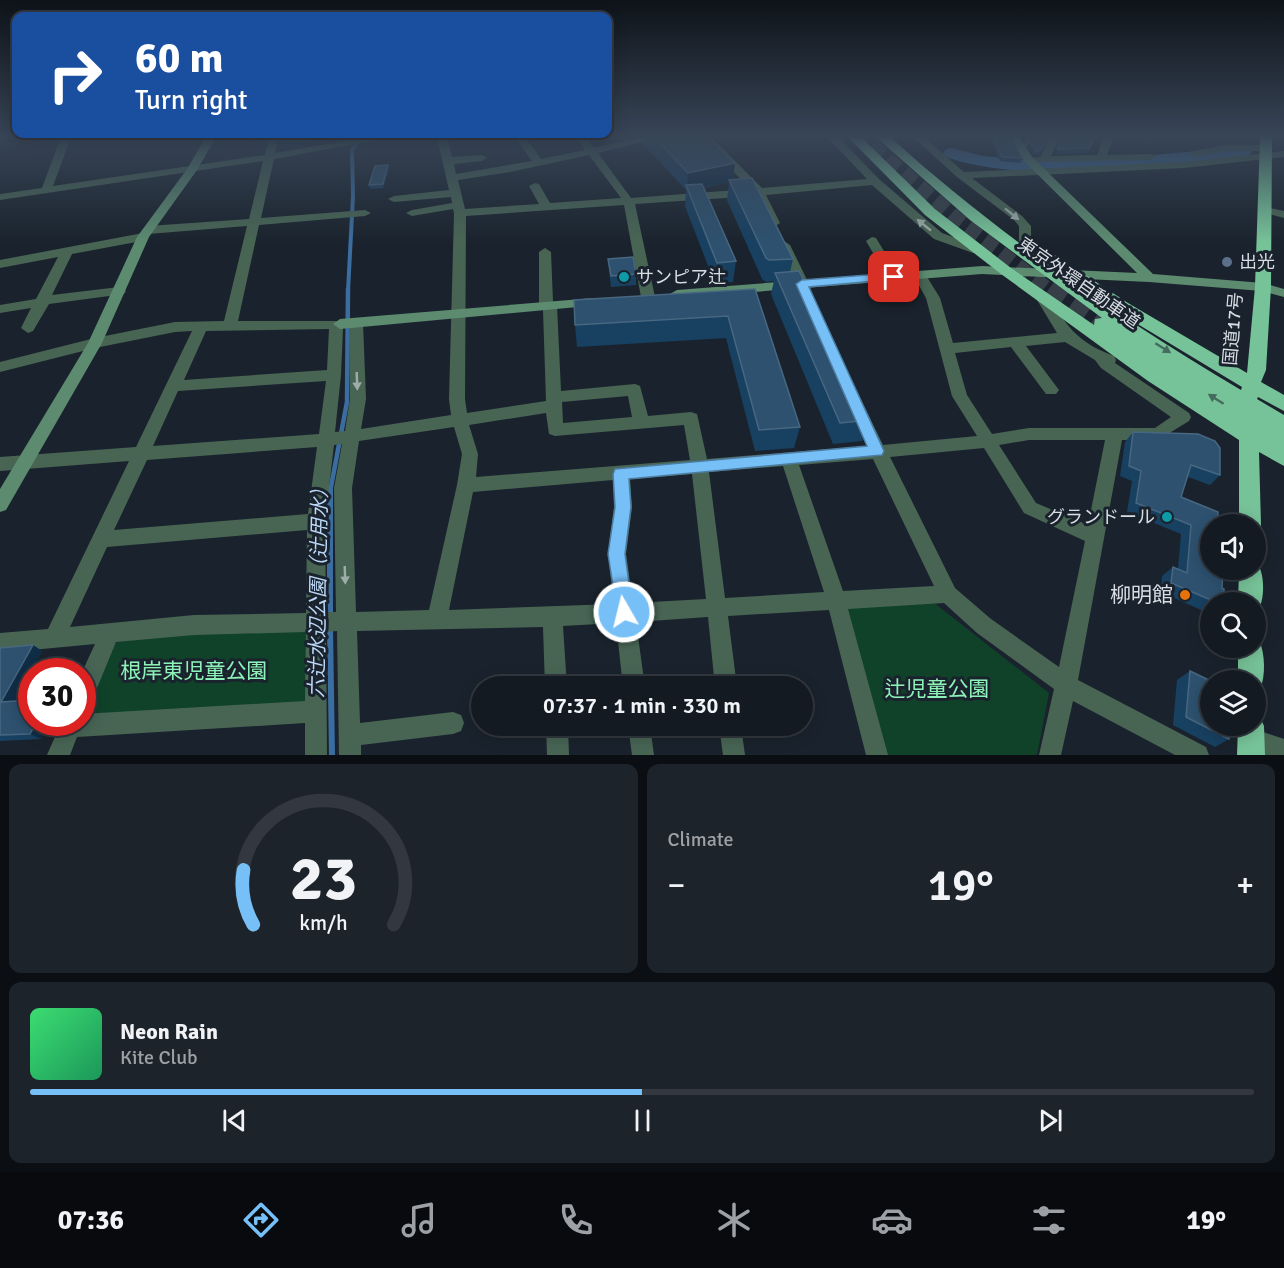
<!DOCTYPE html>
<html lang="en">
<head>
<meta charset="utf-8">
<style>
  body { margin:0; font-family:Signika,"Noto Sans JP",sans-serif; background:#1d232a; color:#f1f3f6; height:100vh; display:flex; flex-direction:column; font-size:22px; white-space:nowrap }
  * { box-sizing:border-box; margin:0 }
  p { font-size:20px; color:#9da1a5 }
  .icon { flex:none; width:33px; height:33px; fill:none; stroke:currentColor; stroke-width:2; stroke-linecap:round; stroke-linejoin:round }
  .map { position:relative; height:755px; overflow:hidden }
  .details { display:flex; flex-direction:column; gap:9px; padding:9px; background:#0b0e13; flex:1 }
  .details>* { flex:none }
  .guide { position:absolute; left:12px; top:12px; width:600px; height:126px; border-radius:12px; box-shadow:0 3px 15px #0003,0 0 0 2px #333840; background:#1a4fa0; color:#fff; overflow:hidden }
  .controls { position:absolute; left:1200px; top:514px; display:grid; gap:12px }
  .controls a { display:grid; place-items:center; width:66px; height:66px; border-radius:50%; background:#141a22; box-shadow:0 3px 15px #0003,0 0 0 2px #333840; font-size:30px }
  .speed { position:absolute; left:18px; top:658px; display:flex; gap:12px; font-size:30px; font-weight:700; text-align:center }
  .speed>* { display:grid; place-content:center; width:78px; height:78px; border-radius:50%; background:#141a22; box-shadow:0 3px 15px #0003,0 0 0 2px #333840; line-height:1 }
  .speed .limit { border:9px solid #d22; background:#fff; color:#111 }
  .pin { position:absolute; display:grid; place-items:center; width:51px; height:51px; color:#fff; margin:-26px; border-radius:12px; box-shadow:0 3px 9px #0006 }
  .me { position:absolute; width:66px; margin:-33px; rotate:352deg; stroke-linejoin:round; filter:drop-shadow(0 0 4px #0008) }
  .turn { display:flex; align-items:center; gap:21px; height:126px; padding:0 24px; font-size:27px }
  .turn .icon { width:78px; height:78px; stroke-width:2.5 }
  .turn b { display:block; font-size:42px; line-height:51px }
  .big { font-size:45px; font-weight:600; line-height:1.1 }
  .details .card { flex:1; display:flex; flex-direction:column; justify-content:center; gap:9px; min-width:0; padding:0 21px; border-radius:12px; background:#1d232a }
  .details .dial { align-items:center; gap:0 }
  .dial svg { height:156px; overflow:visible; fill:none; stroke:#333840; stroke-width:7; stroke-linecap:round; text-anchor:middle }
  .dial text { fill:#f1f3f6; stroke:none }
  .song { display:flex; align-items:center; gap:18px }
  .cover { width:72px; height:72px; border-radius:9px; background:linear-gradient(135deg,hsl(140 70% 55%),hsl(150 70% 35%)) }
  .played { height:6px; border-radius:3px; background:linear-gradient(90deg,#76c0f7 50%,#333840 50%) }
  .keys { display:flex; justify-content:space-around; direction:ltr }
  .heat { display:flex; justify-content:space-between; align-items:center; font-size:33px; direction:ltr }
  .details .tiles { flex:1; display:grid; gap:9px; grid-template-columns:1fr 1fr }
  .card:last-child { grid-column:span 2 }
  .trip { position:absolute; left:471px; top:676px; width:342px; height:60px; border-radius:30px; background:#141a22; box-shadow:0 3px 15px #0003,0 0 0 2px #333840; font-weight:600; line-height:60px; text-align:center }
  .menu { display:flex; height:96px; justify-content:space-around; align-items:center; background:#080a0e; color:#9da1a5 }
  .menu .icon { width:42px; height:42px }
  .menu .on { color:#76c0f7 }
  .menu b { font-size:27px; color:#f1f3f6 }
  .map>svg:first-child { display:block }
  .green { fill:#104229 }
  .lines { fill:none; stroke-linecap:round; stroke-linejoin:round }
  .stream-far2 { stroke:#3b6da0; stroke-width:4 }
  .stream-far1 { stroke:#3b6da0; stroke-width:4.5 }
  .stream { stroke:#3b6da0; stroke-width:6 }
  .river { fill:#3b6da0; fill-rule:evenodd }
  .highway-tunnel-far1 { stroke:#363f48; stroke-width:14; stroke-dasharray:14 7; stroke-linecap:butt }
  .highway-tunnel { stroke:#363f48; stroke-width:18; stroke-dasharray:18 9; stroke-linecap:butt }
  .lane { fill:#486554; fill-rule:evenodd }
  .street { fill:#486554; fill-rule:evenodd }
  .secondary { fill:#5c8b70; fill-rule:evenodd }
  .highway { fill:#77c399; fill-rule:evenodd }
  .wall { fill:#184061 }
  .shaded-wall { fill:#102d46 }
  .building { fill:#2d516f; stroke:#486781; stroke-width:1.5 }
  .oneway { fill:#9eadaa }
  .oneway2 { fill:#446b5e }
  .route { fill:#76c0f7; stroke:#4d7da1; stroke-width:1.5 }
  .service-dot { fill:#5c6f8a; stroke:#1a232d; stroke-width:2 }
  .culture-dot { fill:#0f9aa8; stroke:#1a232d; stroke-width:2 }
  .food-dot { fill:#e8710a; stroke:#1a232d; stroke-width:2 }
  .labels { text-anchor:middle; stroke-width:6; stroke-linejoin:round; paint-order:stroke }
  .poi-label { font-size:18px; fill:#d7dde3; stroke:#1a232d; text-anchor:start }
  .street-label { font-size:18px; fill:#d7dde3; stroke:#1a232d }
  .water-label { font-size:20px; font-style:italic; fill:#bcd8f6; stroke:#1a232d }
  .near-poi-label { font-size:21px; fill:#d7dde3; stroke:#1a232d; text-anchor:end }
  .near-park-label { font-size:21px; fill:#8cf2b7; stroke:#1a232d }
</style>
</head>
<body>
<div class="map">
<svg width="1284" height="755" viewBox="0 0 1284 755">
  <rect width="100%" height="100%" fill="#1a232d"/>
  <!-- green -->
  <g class="green">
    <path d="M933 602 1049 693 1037 755H885L845 611 850 606Z"/>
    <path d="M307 631 308 702 89 718 86 710 112 646 123 638 195 632Z"/>
  </g>
  <g class="lines">
    <!-- stream-far2 -->
    <path class="stream-far2" d="M348 291 353 196 352 151 360 137"/>
    <!-- stream-far1 -->
    <path class="stream-far1" d="M330 492 347 402 348 289"/>
    <!-- stream -->
    <g class="stream">
      <path d="M330 616V490"/>
      <path d="M330 628 332 755"/>
    </g>
    <!-- river -->
    <path class="river" d="M1243 147 1249 148 1252 152 1249 156C1218 163 1184 164 1153 166 1085 171 1011 179 946 157L943 153 946 149 952 148 983 156 1030 160 1141 156Z"/>
    <!-- highway-tunnel-far1 -->
    <path class="highway-tunnel-far1" d="M872 145 959 220 1051 291"/>
    <!-- highway-tunnel -->
    <path class="highway-tunnel" d="M1049 289 1113 334"/>
    <!-- lane -->
    <path class="lane" d="M1027 137H1033L1027 147H1017V145L1023 144Z"/>
    <!-- street -->
    <g class="street">
      <path d="M61 137H71L53 186 265 155 269 137H279L275 153 368 137H394L274 159 261 218 365 210 371 213 365 216 259 225 238 321H345L347 324 343 328 341 375 335 432 345 431 350 399 349 323 356 318 363 323 366 399 361 429 451 415 449 399 454 213 453 209 412 216 406 213 412 210 452 203 451 197 394 202 388 199 394 196 449 190 437 137H447L452 157 482 155 487 158 482 161 454 164 456 174 532 161 517 140 520 137 526 138 541 159 585 150 576 137H586L594 148 641 137H662L598 153 631 198 750 189 700 137H711L762 188 867 179 827 137H838L879 179 942 233 981 247 983 250 981 253H973L934 239 872 185 766 195 780 223 774 227 768 223 755 196 635 204 655 297 648 301 641 297 624 205 466 216 465 399 467 413 546 401 543 310 539 306V252L545 248 551 252 553 302 557 306 561 391 635 384 640 386 648 416 691 412 697 414 707 459 867 446 851 412 853 408H865L883 445 977 436 952 396 926 298 913 275 914 272H924L940 298 953 343 1057 333 1034 295 1041 291 1046 292C1066 325 1076 342 1114 356L1116 360 1115 363 1189 413 1191 417 1189 421 1158 440H1122L1078 680 1206 747 1209 755H1175L1073 701 1061 755H1039L1054 689 977 633 944 603 848 609 888 755H866L829 610 728 616 737 687H715L708 617 636 622 645 687H623L616 623 563 626 567 687H545L543 627 357 631 360 723 453 712 461 715 464 723 461 731 453 734 361 745V755H339L337 631 326 632 327 755H305V723L77 737 70 755H47L61 723H82V714L305 701 306 632 194 635 116 642 90 705 82 708V672L95 644 0 653V633L48 629 129 461 0 471V457L136 447 192 331 175 332 95 348 0 372V362L95 338 175 322 224 321 247 226 148 234 142 230 148 226 249 219 263 161 0 200V194L42 188ZM589 155 621 198 550 203 539 184 535 183 529 186 539 204 465 209 458 180 510 172ZM329 329 327 370 184 380 206 331ZM1065 342 1095 360 1101 368 1171 417 1155 428H1029L992 434 967 395 955 353 1011 347 1046 394H1056L1059 390 1026 346ZM326 381 319 434 153 446 178 391ZM628 396 632 417 563 423 562 402ZM546 413 549 434 555 436 684 425 690 460 476 477 478 454 469 425ZM454 427 462 454 457 485 429 610 356 612 352 488 359 441ZM1029 440H1105L1088 525 1036 503 999 445ZM342 444 334 488 336 612H326L325 521 334 445ZM317 447 308 514 114 530 147 460ZM984 448 1024 513 1085 541 1059 667 991 619 955 588 890 457ZM873 459 934 586 843 591 799 465ZM783 466 824 592 725 598 709 472ZM692 474 706 599 633 603 626 554 632 507 630 479ZM613 480 614 507 608 554 614 604 449 610 473 492ZM307 530 306 613 194 615 70 627 107 547Z"/>
      <path d="M913 137H924L964 172 1184 162 1284 151V157L1184 168 972 178 1022 216 1031 226V241L1025 245 1019 241V226L1014 220 957 177Z"/>
      <path d="M1050 137H1060L1051 156 1097 155 1104 137H1114L1107 155 1151 154 1156 157 1151 160 1025 162V158L1040 157Z"/>
      <path d="M1226 145H1259L1264 148 1259 151H1226L1193 157 1188 154 1193 151Z"/>
      <path d="M1265 207 1284 211V218L1261 212V208Z"/>
      <path d="M143 233 147 234V240L72 254 52 295 119 287 126 291 124 294 49 304 33 331 28 333 21 328 31 308 0 313V305L36 299 58 257 0 268V260Z"/>
      <path d="M872 237 876 238 900 277 899 280 894 281 889 280 866 241Z"/>
      <path d="M784 241 790 245 811 288 809 291 804 292 797 288 778 245Z"/>
      <path d="M546 726H568L569 755H547Z"/>
      <path d="M628 726H650L654 755H632Z"/>
      <path d="M719 726H741L745 755H723Z"/>
      <path d="M1251 728 1284 739V755H1265L1243 747 1240 739 1243 731Z"/>
    </g>
    <!-- secondary -->
    <g class="secondary">
      <path d="M206 137H216L197 170 149 237 102 343 6 510 0 512V489L88 343 137 237 187 169Z"/>
      <path d="M1009 137H1019L1033 158 1153 274 1263 283 1284 289V297L1262 291 1149 282 982 274 677 298 670 294 677 290 982 266 1137 273 1025 162Z"/>
      <path d="M594 298 599 299 601 302 599 305 340 329 333 324 340 319Z"/>
    </g>
    <!-- highway -->
    <g class="highway">
      <path d="M848 137H861L935 209 1011 268 1094 325 1095 319 1102 318 970 220 876 137H890C998 234 1116 316 1241 390L1242 387 1116 311 1037 254 1044 250 1049 251 1128 303 1247 373 1255 287 1260 137H1272L1271 287 1266 370 1261 382 1284 395V411L1258 397 1257 399 1284 415V466L1259 452 1261 525 1258 532H1256V525H1239V440L1148 381 1001 274 925 215Z"/>
      <path d="M1256 562C1265 570 1266 604 1256 612V603H1238L1239 570H1256Z"/>
      <path d="M1256 638 1259 639C1265 654 1266 675 1260 690L1256 692V681H1238V648H1256Z"/>
      <path d="M1256 715 1260 717 1264 726 1265 755H1237L1238 726H1256Z"/>
    </g>
  </g>
  <!-- wall -->
  <g class="wall">
    <path d="M643 137H708L733 180 793 259 790 272 870 420 862 441 833 444 771 294 774 281 766 282 762 279 727 200 729 182 704 188 736 261 733 282 715 284 685 206 686 190 643 144Z"/>
    <path d="M990 137H1011L1022 158 1020 163 1000 161Z"/>
    <path d="M1034 137H1048L1039 155H1034L1029 148Z"/>
    <path d="M1062 137H1095L1088 153 1055 154Z"/>
    <path d="M1138 137H1215L1214 140 1187 141 1150 145Z"/>
    <path d="M390 169 384 188 370 189 369 185Z"/>
    <path d="M608 259 636 274V285L611 287 609 270Z"/>
    <path d="M755 289 800 427 794 448 755 451 726 338 577 347 575 325Z"/>
    <path d="M1133 432 1220 475 1210 485 1188 477 1181 497 1210 525 1224 603H1210V614L1161 592 1162 576 1173 567 1178 569 1181 534 1127 512 1132 481 1120 476 1125 442Z"/>
    <path d="M33 645 42 651 15 701 32 723H48L41 739 0 741V648Z"/>
    <path d="M1190 671 1229 739 1215 747 1173 725 1177 680Z"/>
  </g>
  <!-- shaded-wall -->
  <g class="shaded-wall">
    <path d="M301 137H309L308 145 279 149 275 141Z"/>
    <path d="M1154 137H1189L1187 141 1150 145Z"/>
    <path d="M735 163 733 182 729 180V182L688 191 687 189 688 173Z"/>
    <path d="M388 165 390 169 384 188 383 184Z"/>
    <path d="M33 645 42 651 12 707 1 702Z"/>
    <path d="M36 723H48L41 739 30 734Z"/>
  </g>
  <!-- building -->
  <g class="building">
    <path d="M276 137H301L275 141Z"/>
    <path d="M654 137H708L735 163 688 173Z"/>
    <path d="M993 137H1011L1022 158 1002 157Z"/>
    <path d="M1034 137H1048L1041 150 1036 151 1031 144Z"/>
    <path d="M1062 137H1095L1090 148 1057 149Z"/>
    <path d="M388 165 383 184 369 185 375 166Z"/>
    <path d="M752 178 793 259 769 260 766 258 729 180Z"/>
    <path d="M702 184 736 261 717 263 686 185Z"/>
    <path d="M633 257 636 274 611 276 608 259Z"/>
    <path d="M799 271 870 420 840 423 775 273Z"/>
    <path d="M755 289 800 427 759 430 728 316 575 325 574 300Z"/>
    <path d="M1133 432 1198 434 1215 441 1220 448V475L1191 465 1181 497 1218 512V525H1210V570H1223L1222 588 1224 589V603H1218L1171 583 1173 567 1187 573 1191 525 1136 503 1141 471 1129 466Z"/>
    <path d="M33 645 1 702 32 700V723H36L30 734 0 735V648Z"/>
    <path d="M1190 671 1211 681 1210 726H1230L1229 739 1186 717Z"/>
  </g>
  <!-- one-way arrows -->
  <defs><path id="oneway-solid" d="M-6-.8H1V-3.2L6.5 0L1 3.2V.8H-6Z" transform="scale(1.5)"/></defs>
  <g class="oneway">
    <use href="#oneway-solid" transform="translate(1012 214) rotate(39)"/>
    <use href="#oneway-solid" transform="translate(924 225) rotate(-141)"/>
    <use href="#oneway-solid" transform="translate(357 381) rotate(88)"/>
    <use href="#oneway-solid" transform="translate(345 575) rotate(88)"/>
  </g>
  <g class="oneway2">
    <use href="#oneway-solid" transform="translate(1163 348) rotate(32)"/>
    <use href="#oneway-solid" transform="translate(1216 399) rotate(-148)"/>
  </g>
  <!-- sky -->
  <linearGradient id="sky" x2="0" y2="1"><stop stop-color="#0e1319"/><stop offset="0.56" stop-color="#384557"/><stop offset="1" stop-color="#384557" stop-opacity="0"/></linearGradient>
  <rect width="1284" height="243" fill="url(#sky)"/>
  <!-- route -->
  <path class="route" d="M894 273 900 277 898 279 809 287 884 451 882 455 629 479 631 507 625 554 633 612 631 618 624 621 618 618 608 554 615 507 613 474 615 469 867 446 796 284 802 280Z"/>
  <!-- markers -->
  <circle class="service-dot" cx="1227" cy="262" r="6"/>
  <g class="culture-dot">
    <circle cx="624" cy="277" r="6"/>
    <circle cx="1167" cy="517" r="6"/>
  </g>
  <circle class="food-dot" cx="1185" cy="595" r="6"/>
  <g class="labels">
    <!-- poi labels -->
    <g class="poi-label">
      <text x="1239" y="268">出光</text>
      <text x="636" y="283">サンピア辻</text>
      <text x="1155" y="523" text-anchor="end">グランドール</text>
    </g>
    <!-- street labels -->
    <g class="street-label">
      <text transform="translate(1079 283) rotate(35)" y="6">東京外環自動車道</text>
      <text transform="translate(1233 329) rotate(-85)" y="6">国道17号</text>
    </g>
    <!-- water labels -->
    <g class="water-label">
      <text transform="translate(318 588) rotate(-89)" y="7">六辻水辺公園（辻用水）</text>
    </g>
    <!-- near-poi labels -->
    <g class="near-poi-label">
      <text x="1173" y="602">柳明館</text>
    </g>
    <!-- near-park labels -->
    <g class="near-park-label">
      <text x="194" y="678">根岸東児童公園</text>
      <text x="937" y="696">辻児童公園</text>
    </g>
  </g>
</svg>
<div class="controls">
<a><svg class="icon" aria-label="sound" viewBox="0 0 24 24"><path d="M4 9h4l5-4v14l-5-4H4zM17 9q2 3 0 6"/></svg></a>
<a><svg class="icon" aria-label="search" viewBox="0 0 24 24"><circle cx="10" cy="10" r="6"/><path d="M15 15l6 6"/></svg></a>
<a><svg class="icon" aria-label="layers" viewBox="0 0 24 24"><path d="M12 4l9 5-9 5-9-5zM3 14l9 5 9-5"/></svg></a>
</div>
<div class="speed"><div class="limit">30</div></div>
<div class="pin" style="left:894px;top:277px;background:#d93025"><svg class="icon" aria-label="arrive" viewBox="0 0 24 24"><path d="M6 21V4h12l-3 4 3 4H6"/></svg></div>
<svg class="me" style="left:624px;top:612px" viewBox="-20 -20 40 40"><circle r="17" fill="#76c0f7" stroke="#fff" stroke-width="3"/><path d="M0-11L8 9 0 5-8 9z" fill="#fff"/></svg>
<div class="trip">07:37 · 1 min · 330 m</div>
<div class="guide">
<div class="turn"><svg class="icon" aria-label="right" viewBox="0 0 24 24"><path d="M7 20v-9h11M14 6l5 5-5 5"/></svg><div><b>60 m</b>Turn right</div></div>
</div>
</div>
<section class="details">
<div class="tiles">
<div class="card dial"><svg viewBox="0 0 100 80">
<path d="M14 69A42 42 0 1 1 86 69"/>
<path d="M14 69A42 42 0 0 1 9 41" stroke="#76c0f7"/>
<text x="50" y="56" font-size="32" font-weight="700">23</text>
<text x="50" y="72" font-size="11">km/h</text>
</svg></div>
<div class="card"><p>Climate</p>
<div class="heat"><a>−</a><b class="big">19°</b><a>+</a></div>
</div>
<div class="card">
<div class="song"><i class="cover"></i><div><b>Neon Rain</b><p>Kite Club</p></div></div>
<div class="played"></div>
<div class="keys"><svg class="icon" aria-label="previous" viewBox="0 0 24 24"><path d="M18 5L8 12l10 7zM5 5v14"/></svg><svg class="icon" aria-label="pause" viewBox="0 0 24 24"><path d="M8 5v14M16 5v14"/></svg><svg class="icon" aria-label="next" viewBox="0 0 24 24"><path d="M6 5l10 7-10 7zM19 5v14"/></svg></div>
</div>
</div>
</section>
<nav class="menu">
<b>07:36</b>
<svg class="icon on" aria-label="directions" viewBox="0 0 24 24"><path d="M12 3l9 9-9 9-9-9zM9 14v-3h6M13 9l2 2-2 2"/></svg>
<svg class="icon" aria-label="music" viewBox="0 0 24 24"><path d="M9 18V5l10-2v13"/><circle cx="6" cy="18" r="3"/><circle cx="16" cy="16" r="3"/></svg>
<svg class="icon" aria-label="phone" viewBox="0 0 24 24"><path d="M5 4h4l2 5-3 2q2 4 5 5l2-3 5 2v4C11 20 4 13 5 4z"/></svg>
<svg class="icon" aria-label="climate" viewBox="0 0 24 24"><path d="M12 3v18M4 7l16 10M4 17L20 7"/></svg>
<svg class="icon" aria-label="car" viewBox="0 0 24 24"><path d="M5 17H2v-5l4-1 3-4h7l3 4 3 1v5h-3M9 17h6M6 11h13"/><circle cx="7" cy="17" r="2"/><circle cx="17" cy="17" r="2"/></svg>
<svg class="icon" aria-label="filters" viewBox="0 0 24 24"><path d="M4 7h16M4 17h16"/><circle cx="9" cy="7" r="2"/><circle cx="15" cy="17" r="2"/></svg>
<b>19°</b>
</nav>
</body>
</html>
